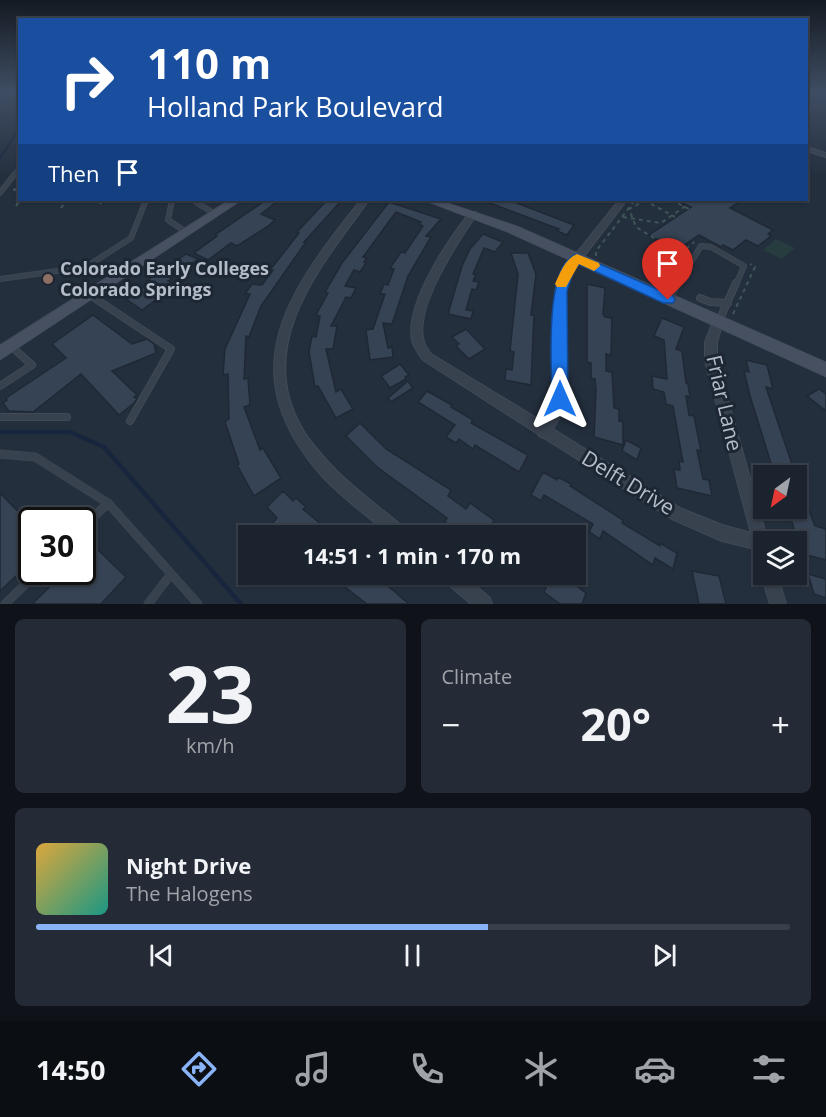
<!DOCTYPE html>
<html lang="en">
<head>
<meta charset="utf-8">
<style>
  body { margin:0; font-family:"Open Sans",sans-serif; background:#242b36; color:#f1f3f6; height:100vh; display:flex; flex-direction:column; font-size:22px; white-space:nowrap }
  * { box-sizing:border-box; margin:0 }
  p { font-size:20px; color:#a0a4aa }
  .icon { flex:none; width:33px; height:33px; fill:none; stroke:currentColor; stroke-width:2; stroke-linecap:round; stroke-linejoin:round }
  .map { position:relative; height:604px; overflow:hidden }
  .panel { display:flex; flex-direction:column; gap:15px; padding:15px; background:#0f1319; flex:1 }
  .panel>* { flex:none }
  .top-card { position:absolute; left:18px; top:18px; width:790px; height:183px; border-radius:0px; box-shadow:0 2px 4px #0004,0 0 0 2px #39404a; background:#1a4fa0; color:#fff; overflow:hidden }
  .needle { width:39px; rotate:213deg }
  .tools { position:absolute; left:753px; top:465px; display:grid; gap:12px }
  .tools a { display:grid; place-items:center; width:54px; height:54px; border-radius:0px; background:#1b232e; box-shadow:0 2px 4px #0004,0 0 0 2px #39404a; font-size:30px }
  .speed { position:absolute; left:18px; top:507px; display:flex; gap:12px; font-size:30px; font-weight:700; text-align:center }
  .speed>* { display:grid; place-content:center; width:78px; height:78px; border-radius:50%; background:#1b232e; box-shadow:0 2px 4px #0004,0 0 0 2px #39404a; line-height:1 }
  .speed .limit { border:3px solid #111; border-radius:9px; background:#fff; color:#111 }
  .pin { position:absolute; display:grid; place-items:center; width:51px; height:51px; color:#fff; margin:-62px -26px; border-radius:50% 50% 50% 0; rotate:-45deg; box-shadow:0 0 6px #0007 }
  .pin .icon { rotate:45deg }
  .me { position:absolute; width:66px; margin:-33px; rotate:0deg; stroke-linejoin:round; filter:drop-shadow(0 0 4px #0008) }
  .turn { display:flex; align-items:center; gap:21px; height:126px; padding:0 30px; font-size:27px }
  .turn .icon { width:78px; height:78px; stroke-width:2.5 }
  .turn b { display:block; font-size:42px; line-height:51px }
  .then { display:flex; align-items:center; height:57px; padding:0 30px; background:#0003; gap:12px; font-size:22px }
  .big { font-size:45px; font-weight:700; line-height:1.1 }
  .panel .card { flex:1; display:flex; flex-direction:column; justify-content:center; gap:9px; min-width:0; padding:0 21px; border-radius:9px; background:#242b36 }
  .panel .dial { align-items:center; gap:0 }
  .dial b { font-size:78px; line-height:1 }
  .song { display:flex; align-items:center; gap:18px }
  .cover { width:72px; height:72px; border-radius:9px; background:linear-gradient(135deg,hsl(40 70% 55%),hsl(170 70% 35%)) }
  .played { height:6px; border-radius:3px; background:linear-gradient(90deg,#8ab4f8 60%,#39404a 60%) }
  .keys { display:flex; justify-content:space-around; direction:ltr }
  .heat { display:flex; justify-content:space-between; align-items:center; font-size:33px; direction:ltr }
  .panel .tiles { flex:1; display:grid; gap:15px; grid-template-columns:1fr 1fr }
  .card:last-child { grid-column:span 2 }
  .trip { position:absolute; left:238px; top:525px; width:348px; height:60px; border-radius:0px; background:#1b232e; box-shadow:0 2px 4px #0004,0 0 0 2px #39404a; font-weight:700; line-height:60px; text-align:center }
  .menu { display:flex; height:96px; justify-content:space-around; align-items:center; background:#0b0e12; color:#a0a4aa }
  .menu .icon { width:42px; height:42px }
  .menu .active { color:#8ab4f8 }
  .menu b { font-size:27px; color:#f1f3f6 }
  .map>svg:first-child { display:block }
  .green { fill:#263c3f }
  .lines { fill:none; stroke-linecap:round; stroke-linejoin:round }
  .stream-far1 { stroke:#17263c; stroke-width:2 }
  .stream { stroke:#17263c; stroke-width:4.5 }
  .building { fill:#364354; stroke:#1f2835; stroke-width:1.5 }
  .lane-far3-casing { stroke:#414a57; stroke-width:4.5 }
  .lane-far2-casing { stroke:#414a57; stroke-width:6 }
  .lane-far1-casing { stroke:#414a57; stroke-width:8 }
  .lane-casing { stroke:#414a57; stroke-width:9 }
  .street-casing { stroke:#414a57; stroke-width:2 }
  .secondary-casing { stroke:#414a57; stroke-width:1 }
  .path { stroke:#3f5557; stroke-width:2; stroke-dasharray:4 4; stroke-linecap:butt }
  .lane-far3 { stroke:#38414e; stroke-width:4 }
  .lane-far2 { stroke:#38414e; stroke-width:4.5 }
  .lane-far1 { stroke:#38414e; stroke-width:6 }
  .lane { stroke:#38414e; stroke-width:8 }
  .street { fill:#38414e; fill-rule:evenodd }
  .secondary { fill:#465061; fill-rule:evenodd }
  .route { fill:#1a73e8; stroke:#114b97; stroke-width:1.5 }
  .slow { fill:#f59e0b }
  .education-dot { fill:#8d6e63; stroke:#1d2633; stroke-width:2 }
  .labels { text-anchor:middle; stroke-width:6; stroke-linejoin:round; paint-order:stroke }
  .poi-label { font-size:18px; font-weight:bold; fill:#b4bcc9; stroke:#1d2633; text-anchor:start }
  .near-street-label { font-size:21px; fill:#b4bcc9; stroke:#1d2633 }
</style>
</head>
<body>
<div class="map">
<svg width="826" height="604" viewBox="0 0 826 604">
  <rect width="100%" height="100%" fill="#242f3e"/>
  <!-- green -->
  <path class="green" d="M776 239 795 248 782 259 763 250Z"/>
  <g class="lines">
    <!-- stream-far1 -->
    <path class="stream-far1" d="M0 158 20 127"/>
    <!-- stream -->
    <path class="stream" d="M0 432H70L104 447 241 604"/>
  </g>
  <!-- building -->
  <g class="building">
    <path d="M266 200H279L261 214 275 220 267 227 237 246 231 243 208 260 194 253 217 236 215 235Z"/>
    <path d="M327 200H342L304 242H306L261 306 249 337 246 336 244 379 248 378 250 405 244 407 260 450 263 448 281 478 254 496 237 465 239 464 225 422 229 419 228 374 223 375 225 349 250 294H245L252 284 262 285 273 270H270L299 233 297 232Z"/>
    <path d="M482 200H509L574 225 567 235 557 231 559 229Z"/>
    <path d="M676 200H742L730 208 773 230 768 234 771 236 758 246 746 240 733 250 723 245 721 247 699 235 676 251 649 235 691 207Z"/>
    <path d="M389 202 441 219 426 236 431 237 408 276 392 324 383 323 388 348 392 347 393 357 370 360 366 330 373 329 385 294H380L384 284 388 285 394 269 390 268 401 252 405 253 423 226 419 224 421 222 396 212 363 257 367 258 364 262 366 263 360 272 354 270 345 286 356 288 351 298 346 297 331 326H337L333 349H326L336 392 341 389 353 409 336 418 318 386 315 387 309 352 312 336 316 337 320 316 316 315 328 293 325 292 342 263Z"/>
    <path d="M483 234 503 242 495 252 484 248 473 274H476L473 281 479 282 476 290 472 289 466 310 473 311 471 319 448 314 462 266 470 249Z"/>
    <path d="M511 253H528L536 274 531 315H534L531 385 505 380 506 369 512 370 514 352 510 351 518 274Z"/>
    <path d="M186 254 198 259 190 265 187 263 169 277 172 279 168 281 181 289 172 295 167 292 142 310 126 299 151 282 148 280Z"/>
    <path d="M587 284 605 288 603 314 605 317 612 318 611 355 606 354V371L612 372 614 408 619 409V421L623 422V445L594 437 596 390 595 379 591 378V363L587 362Z"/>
    <path d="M93 315 132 344 147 339 154 344 156 353 112 371 137 395 134 397 137 399 134 403 119 415 81 374 33 412 9 411 3 403 7 400 6 398 66 358 52 344Z"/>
    <path d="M662 318 684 327 676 349 682 351 686 383 688 384 690 397 686 396 689 415 694 416 701 451 697 450 703 479 709 480 712 496 677 488 674 469 680 470 679 461 683 462 673 406 666 404 664 392 653 389 652 376 667 379 664 340 654 336Z"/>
    <path d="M466 329 485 349 469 359 456 346 459 344 452 337Z"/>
    <path d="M746 360 767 365 773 389 766 387 796 476H775L750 396 744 371 749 372Z"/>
    <path d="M400 364 409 375 405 377 406 379 390 388 381 376Z"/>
    <path d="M408 381 413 388 391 402 388 398Z"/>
    <path d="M819 389 826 394V411L807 396Z"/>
    <path d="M427 391 452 405 451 407 473 420 471 423 528 455 519 472 475 445 473 449 459 439 456 443 446 437 455 425 418 402Z"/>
    <path d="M360 423 386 449 451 490 448 496 466 509 470 503 494 520 486 536H463L445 522 447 518 377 467 346 436Z"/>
    <path d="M626 440 641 448 637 460 622 451Z"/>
    <path d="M543 472 557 480 558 477 571 484 570 486 623 520 622 523 660 546V543L677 553 673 569 655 558 653 565 603 531 600 539 589 532 593 524 544 495 541 501 531 495Z"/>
    <path d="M797 479 815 526 826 529V560L807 555 802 538 796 536 788 508H796Z"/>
    <path d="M283 491 293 501 296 498 306 507 303 509 335 536H294L286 528 280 535 271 525 277 518 267 507Z"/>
    <path d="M0 493 32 526V561L0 591Z"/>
    <path d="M92 544 126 577 101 604H32L65 572H82V554Z"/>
    <path d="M692 571 719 576 726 604H699Z"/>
    <path d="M328 574H374L409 604H367Z"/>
    <path d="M552 574H560L586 593 582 604H560L544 592Z"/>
    <path d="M808 574 826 579V598L814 594Z"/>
  </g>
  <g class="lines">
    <defs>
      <path id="lane-far3" d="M13 176 20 167"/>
      <g id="lane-far2">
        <path d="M0 193 14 175"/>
        <path d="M172 200 168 220 186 232"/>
        <path d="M197 200 196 202 215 214"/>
        <path d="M0 279 86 267 131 238 146 200"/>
        <path d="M677 285 701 246 711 247 744 266 736 285"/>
      </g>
      <g id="lane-far1">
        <path d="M90 295 171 349 130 421"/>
        <path d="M669 298 678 283"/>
        <path d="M700 298 710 302 728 303"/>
        <path d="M719 321 736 283"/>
        <path d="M0 386 32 365 12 347"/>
        <path d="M0 417H67"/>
      </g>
      <g id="lane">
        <path d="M0 454 35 457 108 503"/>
        <path d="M82 528 108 503 198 604"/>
        <path d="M5 604 38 572"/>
        <path d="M148 604 171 574"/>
      </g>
      <g id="street">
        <path d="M807 97 810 99V112L807 114Z"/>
        <path d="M807 147 826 153V157L807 151Z"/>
        <path d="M361 200H369C321 266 252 345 303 430 310 442 322 455 332 466 354 490 383 509 408 531L410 536H391C368 516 342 498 322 476 229 371 288 291 361 200Z"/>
        <path d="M619 200H627L572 272 565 291 566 399 563 411 553 429 682 509 722 525 751 533 705 361V342L713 322 714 319H722L723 322 717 342V361L768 542H764V562L758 560 755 549 722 541 672 519 544 438 539 436 538 434 423 360C419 354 413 347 412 340 405 303 448 240 470 212H476L477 214C459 240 413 309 424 342 425 346 428 350 431 354L543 422 551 409 554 399 555 291 564 269Z"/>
        <path d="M764 568V574H777L786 604H770L761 574Z"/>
        <path d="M441 574H462L490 598 492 604H471L443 580Z"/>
      </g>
      <g id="secondary">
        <path d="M229 200H242L0 360V345Z"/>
        <path d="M423 200H439L517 226 826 362V377L507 232Z"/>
      </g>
    </defs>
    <!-- lane-far3 casing -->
    <use href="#lane-far3" class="lane-far3-casing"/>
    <!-- lane-far2 casing -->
    <use href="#lane-far2" class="lane-far2-casing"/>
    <!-- lane-far1 casing -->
    <use href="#lane-far1" class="lane-far1-casing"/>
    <!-- lane casing -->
    <use href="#lane" class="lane-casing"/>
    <!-- street casing -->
    <use href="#street" class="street-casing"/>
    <!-- secondary casing -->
    <use href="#secondary" class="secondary-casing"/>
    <!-- path -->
    <g class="path">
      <path d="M20 182 14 190 20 189"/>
      <path d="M644 200 675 217"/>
      <path d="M646 200 629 209 636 227 685 257"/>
      <path d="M671 200 689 209"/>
      <path d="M100 204 103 200"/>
      <path d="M16 206 20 200"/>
      <path d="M61 208 67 200"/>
      <path d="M623 217 661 223 687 205"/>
      <path d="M680 254 694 242"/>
      <path d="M596 256V251L635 200"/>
      <path d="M733 314 755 267 750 264"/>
    </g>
    <!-- lane-far3 -->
    <use href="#lane-far3" class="lane-far3"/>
    <!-- lane-far2 -->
    <use href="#lane-far2" class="lane-far2"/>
    <!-- lane-far1 -->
    <use href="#lane-far1" class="lane-far1"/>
    <!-- lane -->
    <use href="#lane" class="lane"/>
    <!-- street -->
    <use href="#street" class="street"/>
    <!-- secondary -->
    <use href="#secondary" class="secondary"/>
  </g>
  <!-- sky -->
  <linearGradient id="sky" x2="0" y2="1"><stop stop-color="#141a22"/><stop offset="0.52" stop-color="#3f4d63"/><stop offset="1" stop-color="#3f4d63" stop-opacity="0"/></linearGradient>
  <rect width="826" height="176" fill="url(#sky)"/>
  <!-- route -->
  <path class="route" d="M577 254 673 296 675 300 673 303H663L579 264 573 272 567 291 568 399 566 404 560 407 554 404 552 399C552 370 543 264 577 254Z"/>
  <!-- slow -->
  <path class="slow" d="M577 254 599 263 600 266 594 271 579 264 566 287H557L555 284C560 273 565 259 577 254Z"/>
  <!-- markers -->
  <circle class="education-dot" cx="48" cy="279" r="6"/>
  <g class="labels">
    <!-- poi labels -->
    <g class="poi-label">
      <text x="60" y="275">Colorado Early Colleges<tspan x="60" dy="21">Colorado Springs</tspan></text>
    </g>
    <!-- near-street labels -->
    <g class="near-street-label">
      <text transform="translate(724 403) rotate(77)" y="7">Friar Lane</text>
      <text transform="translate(628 483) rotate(31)" y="7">Delft Drive</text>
    </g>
  </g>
</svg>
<div class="tools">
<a><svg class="needle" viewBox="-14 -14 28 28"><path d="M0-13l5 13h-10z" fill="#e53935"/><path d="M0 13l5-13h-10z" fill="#a0a4aa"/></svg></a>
<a><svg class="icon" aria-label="layers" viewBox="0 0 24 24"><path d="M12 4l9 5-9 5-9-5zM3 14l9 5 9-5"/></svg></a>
</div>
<div class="speed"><div class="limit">30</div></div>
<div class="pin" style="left:668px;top:300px;background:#d93025"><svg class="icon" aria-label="arrive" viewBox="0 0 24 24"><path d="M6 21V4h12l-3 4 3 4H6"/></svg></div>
<svg class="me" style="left:560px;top:399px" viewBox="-20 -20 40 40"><path d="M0-17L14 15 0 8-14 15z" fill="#1a73e8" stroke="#fff" stroke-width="4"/></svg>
<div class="trip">14:51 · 1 min · 170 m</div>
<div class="top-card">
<div class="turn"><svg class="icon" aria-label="right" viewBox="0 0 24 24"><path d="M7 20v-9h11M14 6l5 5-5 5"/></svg><div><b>110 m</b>Holland Park Boulevard</div></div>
<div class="then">Then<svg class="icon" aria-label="arrive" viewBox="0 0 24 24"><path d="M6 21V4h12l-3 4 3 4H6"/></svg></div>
</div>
</div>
<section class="panel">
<div class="tiles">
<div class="card dial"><b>23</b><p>km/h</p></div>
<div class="card"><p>Climate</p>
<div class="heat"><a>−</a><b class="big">20°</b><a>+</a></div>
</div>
<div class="card">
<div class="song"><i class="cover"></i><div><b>Night Drive</b><p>The Halogens</p></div></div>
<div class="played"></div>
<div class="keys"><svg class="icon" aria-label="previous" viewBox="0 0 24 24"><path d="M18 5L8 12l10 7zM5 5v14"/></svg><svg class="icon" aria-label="pause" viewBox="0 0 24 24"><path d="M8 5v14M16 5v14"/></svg><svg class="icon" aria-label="next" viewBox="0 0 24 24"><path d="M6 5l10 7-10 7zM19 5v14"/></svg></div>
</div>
</div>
</section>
<nav class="menu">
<b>14:50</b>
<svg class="icon active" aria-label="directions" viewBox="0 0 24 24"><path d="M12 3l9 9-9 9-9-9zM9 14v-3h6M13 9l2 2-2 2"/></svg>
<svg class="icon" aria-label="music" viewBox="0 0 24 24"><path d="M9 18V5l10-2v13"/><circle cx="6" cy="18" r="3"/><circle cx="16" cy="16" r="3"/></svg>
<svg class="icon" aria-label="phone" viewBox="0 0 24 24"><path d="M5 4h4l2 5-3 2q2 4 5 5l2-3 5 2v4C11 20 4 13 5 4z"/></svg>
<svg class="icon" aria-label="climate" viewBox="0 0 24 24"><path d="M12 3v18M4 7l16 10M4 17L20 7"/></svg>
<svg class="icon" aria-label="car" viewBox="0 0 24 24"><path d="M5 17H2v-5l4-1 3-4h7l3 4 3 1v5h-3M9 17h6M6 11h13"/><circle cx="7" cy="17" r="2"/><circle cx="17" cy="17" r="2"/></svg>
<svg class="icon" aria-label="filters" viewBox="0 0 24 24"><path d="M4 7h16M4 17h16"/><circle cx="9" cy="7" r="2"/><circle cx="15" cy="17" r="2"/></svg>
</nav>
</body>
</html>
